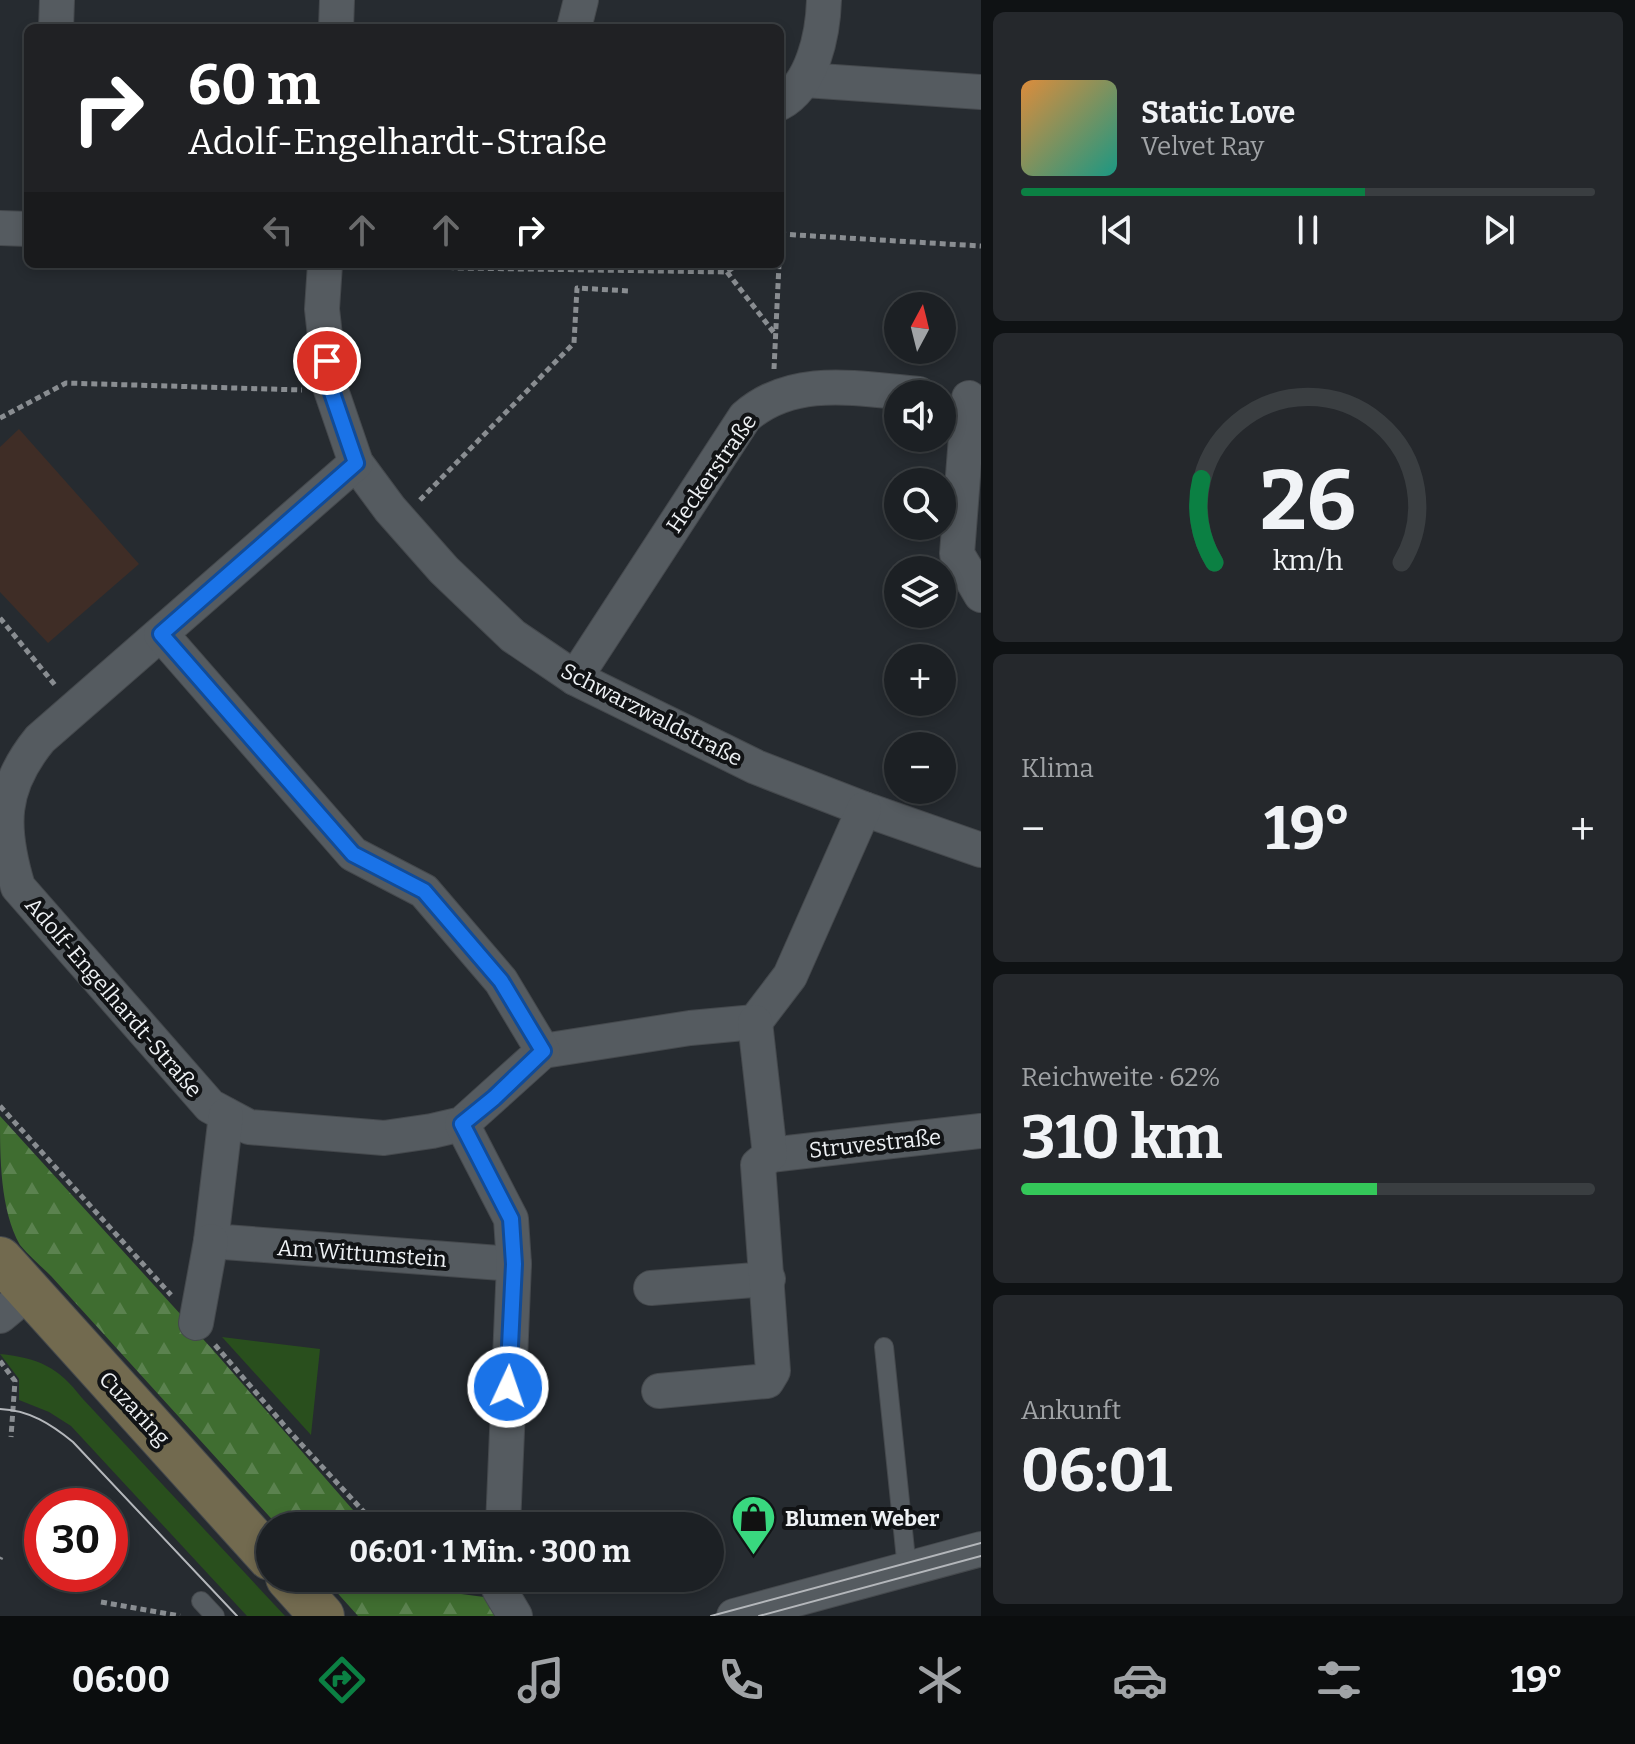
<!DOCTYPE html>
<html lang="de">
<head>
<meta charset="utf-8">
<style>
  body { margin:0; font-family:Bitter,serif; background:#25282c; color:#f1f3f6; height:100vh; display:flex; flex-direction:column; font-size:30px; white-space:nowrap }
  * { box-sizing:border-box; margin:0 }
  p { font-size:26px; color:#a0a3a6 }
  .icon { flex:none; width:44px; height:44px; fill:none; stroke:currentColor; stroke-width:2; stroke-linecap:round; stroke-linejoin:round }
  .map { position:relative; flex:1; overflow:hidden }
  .drawer { display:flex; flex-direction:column; gap:12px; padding:12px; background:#0f1214; width:654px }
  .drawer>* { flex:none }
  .banner { position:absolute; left:24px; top:24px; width:760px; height:244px; border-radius:12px; box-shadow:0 4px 12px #0003,0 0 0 2px #3a3e41; background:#202124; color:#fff; overflow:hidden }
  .needle { width:52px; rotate:7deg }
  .tools { position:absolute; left:884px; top:292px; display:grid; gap:16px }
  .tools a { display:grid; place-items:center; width:72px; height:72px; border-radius:50%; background:#1c2024; box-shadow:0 4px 12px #0003,0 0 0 2px #3a3e41; font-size:40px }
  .speed { position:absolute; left:24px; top:1488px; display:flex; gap:16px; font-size:40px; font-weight:700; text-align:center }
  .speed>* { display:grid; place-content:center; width:104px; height:104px; border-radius:50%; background:#1c2024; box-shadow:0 4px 12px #0003,0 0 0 2px #3a3e41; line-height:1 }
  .speed .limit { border:12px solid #d22; background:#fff; color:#111 }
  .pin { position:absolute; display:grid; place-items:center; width:68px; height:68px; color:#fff; margin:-34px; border:4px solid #fff; border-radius:50%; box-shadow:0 2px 8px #0007 }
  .me { position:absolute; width:88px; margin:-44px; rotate:3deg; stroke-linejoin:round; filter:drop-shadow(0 0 6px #0008) }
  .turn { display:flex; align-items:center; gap:28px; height:168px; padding:0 32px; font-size:36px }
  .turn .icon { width:104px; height:104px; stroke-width:2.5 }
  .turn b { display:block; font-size:56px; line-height:68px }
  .lanes { display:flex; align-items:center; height:76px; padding:0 32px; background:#0003; justify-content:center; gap:40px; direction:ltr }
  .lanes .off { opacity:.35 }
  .big { font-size:60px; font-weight:700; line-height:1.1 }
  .drawer .card { flex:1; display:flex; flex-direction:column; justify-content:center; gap:12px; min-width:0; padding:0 28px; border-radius:12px; background:#25282c }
  .drawer .dial { align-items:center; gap:0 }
  .dial svg { height:208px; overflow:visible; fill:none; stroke:#3a3e41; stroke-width:7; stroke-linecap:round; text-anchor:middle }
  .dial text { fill:#f1f3f6; stroke:none }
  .song { display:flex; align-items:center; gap:24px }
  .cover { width:96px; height:96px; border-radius:12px; background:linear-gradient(135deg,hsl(30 70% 55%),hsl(170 70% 35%)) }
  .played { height:8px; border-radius:4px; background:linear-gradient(90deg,#0b8043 60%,#3a3e41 60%) }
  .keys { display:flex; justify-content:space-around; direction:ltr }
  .heat { display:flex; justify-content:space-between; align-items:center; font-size:44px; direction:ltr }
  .charge { height:12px; border-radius:6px; background:linear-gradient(90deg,#34c759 62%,#3a3e41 0) }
  .trip { position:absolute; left:256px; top:1512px; width:468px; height:80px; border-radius:40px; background:#1c2024; box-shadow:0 4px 12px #0003,0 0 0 2px #3a3e41; font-weight:700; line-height:80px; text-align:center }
  .tab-bar { display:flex; height:128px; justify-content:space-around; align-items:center; background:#0b0d0e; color:#a0a3a6 }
  .tab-bar .icon { width:56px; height:56px }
  .tab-bar .on { color:#0b8043 }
  .tab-bar b { font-size:36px; color:#f1f3f6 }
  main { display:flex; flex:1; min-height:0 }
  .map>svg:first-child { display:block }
  .education { fill:#3f2d26 }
  .green { fill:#294f1d }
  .forest { fill:url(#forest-firs) }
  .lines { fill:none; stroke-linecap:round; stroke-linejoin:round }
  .lane-casing { stroke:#45494d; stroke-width:20 }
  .street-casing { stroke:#45494d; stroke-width:36 }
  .secondary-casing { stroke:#45494d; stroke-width:46 }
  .path { stroke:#898d91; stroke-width:5; stroke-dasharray:6 4; stroke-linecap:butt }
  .lane { stroke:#555b60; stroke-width:18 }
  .street { stroke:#555b60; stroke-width:34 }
  .secondary { stroke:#726a4f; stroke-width:44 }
  .tram { stroke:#b4b7bb; stroke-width:2 }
  .route-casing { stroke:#114b97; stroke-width:20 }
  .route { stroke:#1a73e8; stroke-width:14 }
  .labels { text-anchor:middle; stroke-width:8; stroke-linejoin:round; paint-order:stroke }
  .street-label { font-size:22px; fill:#eef1f4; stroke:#111315 }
  .poi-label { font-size:22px; font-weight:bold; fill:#eef1f4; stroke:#111315; text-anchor:start }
</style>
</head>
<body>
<main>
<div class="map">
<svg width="981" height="1616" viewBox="0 0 981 1616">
  <defs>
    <pattern id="forest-firs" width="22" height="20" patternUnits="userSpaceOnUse" patternTransform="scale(2)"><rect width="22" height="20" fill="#3f6d30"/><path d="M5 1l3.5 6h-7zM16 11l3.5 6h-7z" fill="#5b824f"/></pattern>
  </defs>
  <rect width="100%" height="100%" fill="#262b30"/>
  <!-- education -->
  <path class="education" d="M19 429 139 564 48 643 0 592V447Z"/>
  <!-- green -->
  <g class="green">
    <path d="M222 1337 320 1349 311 1435Z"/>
    <path d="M0 1354C39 1358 58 1367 82 1398L285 1616H247L71 1426 49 1412 19 1400V1379Z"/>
  </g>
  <!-- forest -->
  <g class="forest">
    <path d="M0 1116 213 1350 367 1526H278L51 1276C41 1266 29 1256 20 1245 0 1210 0 1157 0 1116Z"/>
    <path d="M324 1578H416L446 1592 484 1597 490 1602 497 1616H358Z"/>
  </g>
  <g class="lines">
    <defs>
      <g id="lane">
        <path d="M884 1347 907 1569"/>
        <path d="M201 1601 215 1616"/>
      </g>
      <g id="street">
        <path d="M56 28 57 0"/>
        <path d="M336 28 337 0"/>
        <path d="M574 28 581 0"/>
        <path d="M805 80 981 92"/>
        <path d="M780 103C813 85 823 34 824 0"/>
        <path d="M0 228 28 229"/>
        <path d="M325 264 322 309 331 390 356 463 390 509 444 570 513 636 575 678 756 767 864 809 981 850"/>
        <path d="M969 398 957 554 981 595"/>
        <path d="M356 463 40 739C0 788 0 827 18 887L210 1106 249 1127 384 1138 432 1131 462 1124 543 1051 690 1028 755 1022 790 976 864 809"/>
        <path d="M161 634 353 854 424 891 501 981 543 1051"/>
        <path d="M575 678 745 417C794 374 859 389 919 394"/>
        <path d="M226 1115 211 1241 514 1264"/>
        <path d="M462 1124 511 1219 514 1264 503 1526"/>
        <path d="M770 1155 981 1131"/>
        <path d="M651 1288 768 1279"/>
        <path d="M0 1316 29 1292"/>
        <path d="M196 1323 211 1241"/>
        <path d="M659 1391 767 1381 773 1371 758 1165 770 1155 755 1022"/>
        <path d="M499 1578V1589L515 1616"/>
        <path d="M734 1616 981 1549"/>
      </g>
      <g id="secondary">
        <path d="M0 1259 270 1558"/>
        <path d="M288 1578 322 1616"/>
      </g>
    </defs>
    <!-- lane casing -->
    <use href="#lane" class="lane-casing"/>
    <!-- street casing -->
    <use href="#street" class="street-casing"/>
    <!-- secondary casing -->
    <use href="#secondary" class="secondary-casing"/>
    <!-- path -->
    <g class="path">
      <path d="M780 234 981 246"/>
      <path d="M398 264 459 268 727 272 738 264"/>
      <path d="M727 272 775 334"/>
      <path d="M774 369 779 264"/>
      <path d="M0 418 66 383 302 390"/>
      <path d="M420 500 574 343 577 288 629 291"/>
      <path d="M0 618 55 685"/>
      <path d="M0 1106 171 1295"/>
      <path d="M215 1345 290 1432 377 1526"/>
      <path d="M0 1361 15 1381 11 1437"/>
      <path d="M0 1559 1 1557"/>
      <path d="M427 1578 442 1584 469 1586"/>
      <path d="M101 1602 180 1616"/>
    </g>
    <!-- lane -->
    <use href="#lane" class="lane"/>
    <!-- street -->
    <use href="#street" class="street"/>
    <!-- secondary -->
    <use href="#secondary" class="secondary"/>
    <!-- tram -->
    <g class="tram">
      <path d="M0 1409C29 1410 51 1424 73 1442L237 1616"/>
      <path d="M711 1616 981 1543"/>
      <path d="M759 1616 981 1556"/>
    </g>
  </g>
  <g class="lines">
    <defs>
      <path id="route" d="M327 361 331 390 356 463 161 634 353 854 424 891 501 981 543 1051 494 1098 462 1124 511 1219 514 1264 508 1387"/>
    </defs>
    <!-- route casing -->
    <use href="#route" class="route-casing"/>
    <!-- route -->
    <use href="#route" class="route"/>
  </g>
  <!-- icons -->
  <defs>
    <symbol id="shop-pin" viewBox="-11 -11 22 30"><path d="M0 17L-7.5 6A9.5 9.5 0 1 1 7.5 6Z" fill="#39d87f" stroke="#111315"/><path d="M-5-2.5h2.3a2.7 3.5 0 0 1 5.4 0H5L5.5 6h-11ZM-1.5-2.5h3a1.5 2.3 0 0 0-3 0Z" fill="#111"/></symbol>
  </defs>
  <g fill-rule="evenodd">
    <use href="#shop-pin" x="728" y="1492" width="51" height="69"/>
  </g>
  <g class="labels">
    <!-- street labels -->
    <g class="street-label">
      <text transform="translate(711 473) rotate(-55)" y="8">Heckerstraße</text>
      <text transform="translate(652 714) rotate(27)" y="8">Schwarzwaldstraße</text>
      <text transform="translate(114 997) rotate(49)" y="8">Adolf-Engelhardt-Straße</text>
      <text transform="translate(875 1143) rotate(-6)" y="8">Struvestraße</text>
      <text transform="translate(362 1253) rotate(4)" y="8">Am Wittumstein</text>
      <text transform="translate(135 1408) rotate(47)" y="8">Cuzaring</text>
    </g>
    <!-- poi labels -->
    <g class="poi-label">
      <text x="785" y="1526">Blumen Weber</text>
    </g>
  </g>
</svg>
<div class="tools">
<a><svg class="needle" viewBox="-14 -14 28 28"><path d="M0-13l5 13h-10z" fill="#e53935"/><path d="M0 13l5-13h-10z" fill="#a0a3a6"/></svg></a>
<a><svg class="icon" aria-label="sound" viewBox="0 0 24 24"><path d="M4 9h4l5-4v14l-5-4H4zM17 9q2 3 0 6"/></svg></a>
<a><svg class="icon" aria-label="search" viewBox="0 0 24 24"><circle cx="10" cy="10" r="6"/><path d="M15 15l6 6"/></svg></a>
<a><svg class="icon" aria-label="layers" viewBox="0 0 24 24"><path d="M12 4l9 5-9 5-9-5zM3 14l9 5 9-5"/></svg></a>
<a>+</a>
<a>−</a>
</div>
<div class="speed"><div class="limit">30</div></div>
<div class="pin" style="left:327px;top:361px;background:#d93025"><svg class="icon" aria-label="arrive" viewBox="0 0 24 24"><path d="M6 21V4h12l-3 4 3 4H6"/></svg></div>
<svg class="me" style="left:508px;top:1387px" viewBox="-20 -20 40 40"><circle r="17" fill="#1a73e8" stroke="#fff" stroke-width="3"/><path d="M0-11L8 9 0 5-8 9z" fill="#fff"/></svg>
<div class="trip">06:01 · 1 Min. · 300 m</div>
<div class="banner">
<div class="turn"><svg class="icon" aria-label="right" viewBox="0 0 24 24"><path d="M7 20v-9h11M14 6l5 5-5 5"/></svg><div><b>60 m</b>Adolf-Engelhardt-Straße</div></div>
<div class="lanes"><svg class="icon off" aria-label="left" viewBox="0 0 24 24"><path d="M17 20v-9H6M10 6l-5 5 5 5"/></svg><svg class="icon off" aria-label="ahead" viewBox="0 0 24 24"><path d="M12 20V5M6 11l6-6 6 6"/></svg><svg class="icon off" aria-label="ahead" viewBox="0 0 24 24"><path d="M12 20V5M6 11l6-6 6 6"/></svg><svg class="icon" aria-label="right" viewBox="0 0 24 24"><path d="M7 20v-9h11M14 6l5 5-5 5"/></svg></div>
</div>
</div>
<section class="drawer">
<div class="card">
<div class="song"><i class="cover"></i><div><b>Static Love</b><p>Velvet Ray</p></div></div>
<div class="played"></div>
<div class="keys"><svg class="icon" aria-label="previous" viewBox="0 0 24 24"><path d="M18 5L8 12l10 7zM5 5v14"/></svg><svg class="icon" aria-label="pause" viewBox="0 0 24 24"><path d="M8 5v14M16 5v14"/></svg><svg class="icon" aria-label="next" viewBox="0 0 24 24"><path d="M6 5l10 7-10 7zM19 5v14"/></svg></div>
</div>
<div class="card dial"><svg viewBox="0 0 100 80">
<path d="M14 69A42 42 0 1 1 86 69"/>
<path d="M14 69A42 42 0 0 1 9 37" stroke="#0b8043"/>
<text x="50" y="56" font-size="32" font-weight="700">26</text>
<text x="50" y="72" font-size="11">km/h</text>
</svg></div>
<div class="card"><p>Klima</p>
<div class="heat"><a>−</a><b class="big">19°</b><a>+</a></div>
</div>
<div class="card"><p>Reichweite · 62%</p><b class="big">310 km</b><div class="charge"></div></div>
<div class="card"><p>Ankunft</p><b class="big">06:01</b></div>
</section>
</main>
<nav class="tab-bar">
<b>06:00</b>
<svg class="icon on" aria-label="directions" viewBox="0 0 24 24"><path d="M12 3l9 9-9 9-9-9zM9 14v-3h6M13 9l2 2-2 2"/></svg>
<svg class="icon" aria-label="music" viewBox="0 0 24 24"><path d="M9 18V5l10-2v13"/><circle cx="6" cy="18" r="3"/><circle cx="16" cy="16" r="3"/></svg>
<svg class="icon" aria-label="phone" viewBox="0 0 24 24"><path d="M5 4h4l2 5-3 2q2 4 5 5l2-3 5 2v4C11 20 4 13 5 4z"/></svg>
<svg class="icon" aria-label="climate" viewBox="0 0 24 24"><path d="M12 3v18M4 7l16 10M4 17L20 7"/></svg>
<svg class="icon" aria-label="car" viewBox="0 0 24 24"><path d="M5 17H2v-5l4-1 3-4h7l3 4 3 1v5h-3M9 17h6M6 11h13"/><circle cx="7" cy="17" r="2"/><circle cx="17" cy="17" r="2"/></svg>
<svg class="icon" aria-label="filters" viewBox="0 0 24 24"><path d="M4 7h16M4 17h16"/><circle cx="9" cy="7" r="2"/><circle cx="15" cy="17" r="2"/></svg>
<b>19°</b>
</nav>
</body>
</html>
